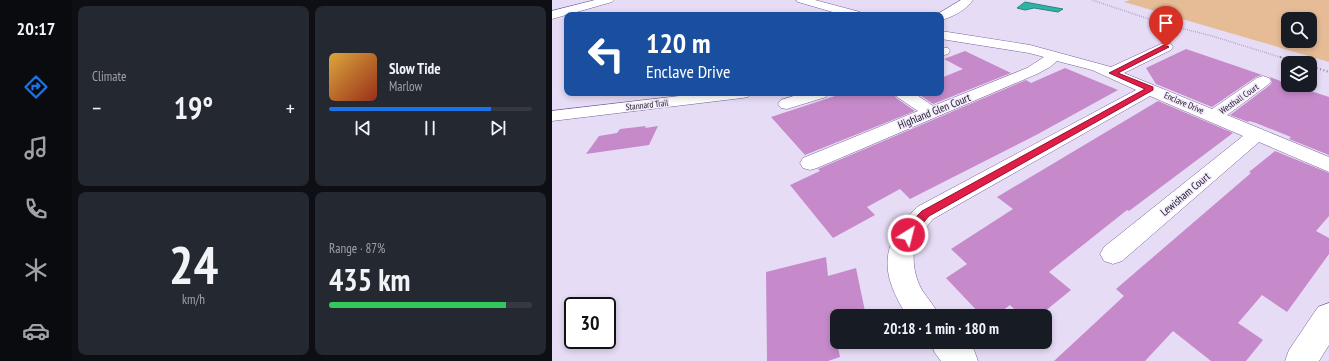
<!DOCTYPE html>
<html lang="en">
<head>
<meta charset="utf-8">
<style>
  body { margin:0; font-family:"PT Sans Narrow",sans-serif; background:#242831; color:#f1f3f6; height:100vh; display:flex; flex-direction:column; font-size:15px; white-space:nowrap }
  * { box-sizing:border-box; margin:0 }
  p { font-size:13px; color:#9ea1a6 }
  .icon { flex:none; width:22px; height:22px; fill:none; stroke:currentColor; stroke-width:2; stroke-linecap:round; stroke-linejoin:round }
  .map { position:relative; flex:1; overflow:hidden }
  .sheet { display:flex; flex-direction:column; gap:6px; padding:6px; background:#0d0f14; width:480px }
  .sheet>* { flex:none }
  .top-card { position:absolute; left:12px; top:12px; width:380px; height:84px; border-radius:8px; box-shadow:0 2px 6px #0003; background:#1a4fa0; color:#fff; overflow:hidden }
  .tools { position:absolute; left:729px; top:12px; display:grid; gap:8px }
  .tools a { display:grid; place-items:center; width:36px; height:36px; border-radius:8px; background:#171b24; box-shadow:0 2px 6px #0003; font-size:20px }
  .speed { position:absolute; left:12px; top:297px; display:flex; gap:8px; font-size:20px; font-weight:700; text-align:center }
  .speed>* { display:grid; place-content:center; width:52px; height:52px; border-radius:50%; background:#171b24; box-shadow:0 2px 6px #0003; line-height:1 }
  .speed .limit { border:2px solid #111; border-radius:6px; background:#fff; color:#111 }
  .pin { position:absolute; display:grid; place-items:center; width:34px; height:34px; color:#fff; margin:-41px -17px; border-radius:50% 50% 50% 0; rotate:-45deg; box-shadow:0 0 4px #0007 }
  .pin .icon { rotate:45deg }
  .me { position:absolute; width:44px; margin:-22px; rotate:36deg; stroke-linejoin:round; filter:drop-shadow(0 0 3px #0008) }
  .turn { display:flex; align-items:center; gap:14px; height:84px; padding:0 16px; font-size:18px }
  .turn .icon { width:52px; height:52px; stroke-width:2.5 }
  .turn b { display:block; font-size:28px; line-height:34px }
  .big { font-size:30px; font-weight:700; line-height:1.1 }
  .sheet .widget { flex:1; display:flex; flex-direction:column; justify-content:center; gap:6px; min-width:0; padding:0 14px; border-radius:8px; background:#242831 }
  .sheet .dial { align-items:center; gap:0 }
  .dial b { font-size:52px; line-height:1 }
  .song { display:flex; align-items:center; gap:12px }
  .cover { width:48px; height:48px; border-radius:6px; background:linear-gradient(135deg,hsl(40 70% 55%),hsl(10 70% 35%)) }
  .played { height:4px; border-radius:2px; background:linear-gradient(90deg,#1a73e8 80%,#363941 80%) }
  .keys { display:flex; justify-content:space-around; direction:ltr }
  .heat { display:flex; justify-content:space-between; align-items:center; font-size:22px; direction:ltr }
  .charge { height:6px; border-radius:3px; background:linear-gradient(90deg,#34c759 87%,#363941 0) }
  .sheet .tiles { flex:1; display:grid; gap:6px; grid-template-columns:repeat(2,1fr) }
  .trip { position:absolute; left:278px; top:309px; width:222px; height:40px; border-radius:8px; background:#171b24; box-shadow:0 2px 6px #0003; font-weight:700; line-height:40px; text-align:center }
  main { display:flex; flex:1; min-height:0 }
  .dock { display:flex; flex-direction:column; width:72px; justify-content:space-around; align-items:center; background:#090b0e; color:#9ea1a6 }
  .dock .icon { width:28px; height:28px }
  .dock .current { color:#1a73e8 }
  .dock b { font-size:18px; color:#f1f3f6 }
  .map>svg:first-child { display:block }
  .green { fill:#e6bc96; fill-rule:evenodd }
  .water { fill:#2eb4a5; stroke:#2a8581 }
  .building { fill:#c68acb }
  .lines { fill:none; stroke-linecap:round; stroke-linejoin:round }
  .minor-casing { stroke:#796099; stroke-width:1 }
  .path-far1 { stroke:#8a8098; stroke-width:1.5; stroke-dasharray:0.5 1.5; stroke-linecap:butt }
  .path { stroke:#8a8098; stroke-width:2; stroke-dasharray:1 2.5; stroke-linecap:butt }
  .minor { fill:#fff; fill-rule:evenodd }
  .route { fill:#e11d48; stroke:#92132f }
  .labels { text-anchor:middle; stroke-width:3; stroke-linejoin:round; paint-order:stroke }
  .far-street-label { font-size:9px; fill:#21172e; stroke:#f1ebf9 }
  .street-label { font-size:11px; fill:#21172e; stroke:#f1ebf9 }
</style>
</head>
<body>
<main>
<nav class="dock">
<b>20:17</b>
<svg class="icon current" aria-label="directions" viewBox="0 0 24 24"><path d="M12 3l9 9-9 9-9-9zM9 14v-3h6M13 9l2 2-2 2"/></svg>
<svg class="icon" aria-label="music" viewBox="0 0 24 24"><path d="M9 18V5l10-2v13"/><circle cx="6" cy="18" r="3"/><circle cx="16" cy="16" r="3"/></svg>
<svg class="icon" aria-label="phone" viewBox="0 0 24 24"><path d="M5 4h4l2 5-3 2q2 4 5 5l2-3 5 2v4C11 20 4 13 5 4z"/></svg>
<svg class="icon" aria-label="climate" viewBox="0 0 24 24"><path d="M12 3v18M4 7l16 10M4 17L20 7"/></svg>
<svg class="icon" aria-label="car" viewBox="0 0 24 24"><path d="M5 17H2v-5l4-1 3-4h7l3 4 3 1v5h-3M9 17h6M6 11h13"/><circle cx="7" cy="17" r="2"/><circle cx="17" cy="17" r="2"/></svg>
</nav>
<section class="sheet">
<div class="tiles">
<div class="widget"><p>Climate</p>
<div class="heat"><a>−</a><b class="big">19°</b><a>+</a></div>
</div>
<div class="widget">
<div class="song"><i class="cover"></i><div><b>Slow Tide</b><p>Marlow</p></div></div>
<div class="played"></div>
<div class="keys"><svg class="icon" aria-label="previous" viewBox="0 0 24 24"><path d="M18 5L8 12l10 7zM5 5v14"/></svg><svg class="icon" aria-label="pause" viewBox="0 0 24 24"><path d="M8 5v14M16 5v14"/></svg><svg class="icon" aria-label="next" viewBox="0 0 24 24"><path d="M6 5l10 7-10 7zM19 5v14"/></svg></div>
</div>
<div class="widget dial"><b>24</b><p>km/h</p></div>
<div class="widget"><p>Range · 87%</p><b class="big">435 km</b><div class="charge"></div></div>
</div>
</section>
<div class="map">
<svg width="777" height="361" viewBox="0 0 777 361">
  <rect width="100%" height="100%" fill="#e6dcf6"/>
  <!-- green -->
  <path class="green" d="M578 0H777V62L572 2ZM736 19H758V41H736Z"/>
  <!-- water -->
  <path class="water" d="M473 2 511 9 506 12 482 8 473 10 465 8Z"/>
  <!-- building -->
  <g class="building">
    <path d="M634 49 690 68 710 75 704 77 660 107 604 84 594 68Z"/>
    <path d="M413 51 459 73 381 104 365 93H389V78L411 69 392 59Z"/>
    <path d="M513 68 566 90 486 134 358 199 348 189 315 207 323 215 281 238 238 185 268 171 266 169 474 80 479 83Z"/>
    <path d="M718 77 736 84V85H741L777 97V155L737 139 739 137 704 123 697 121 696 122 678 115 718 85 720 82Z"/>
    <path d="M292 93H342L344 98 363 111 253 155 219 117Z"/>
    <path d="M606 101 681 133 577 211 575 210 497 272 519 290 487 316H469L458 305 443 316H430L394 278 415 264 399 249 461 209 445 197Z"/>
    <path d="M94 126 93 128 106 126 97 145 34 154 47 136 65 133 68 129Z"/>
    <path d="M723 151 777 173V216L764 231 777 238V254L735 312 710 295 686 323 711 340 694 361H659L621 331 593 361H502L572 296 564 289 699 173 697 172Z"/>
    <path d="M274 257 276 276 304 268 314 316H285V342L288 357 276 361H215L214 272Z"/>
  </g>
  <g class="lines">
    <defs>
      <g id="minor">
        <path d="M43 0H62L60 2 0 19V11Z"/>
        <path d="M244 0H263L308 12 310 15H291L246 2Z"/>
        <path d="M409 0H421C414 10 401 17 389 20V15H384Z"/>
        <path d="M389 31 478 45 559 67 609 44 614 43 619 44 621 47 619 50 572 73 660 109 705 78 711 76 717 78 719 81 717 84 675 115 777 157V172L707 142 570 261 561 264 552 261 548 254 552 247 691 136 598 96 381 219C376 225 370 232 366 239 358 254 362 276 370 290 376 299 383 306 387 316H355C327 271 328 245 365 207L584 90 540 70 505 61 498 67 485 74 265 168 258 170 251 168 248 163 251 158 366 111 345 97 343 93H362L381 106 475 68 492 57 477 53 389 39Z"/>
        <path d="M389 47 396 48 398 51 396 54 389 56Z"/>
        <path d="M153 93H198L196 97 190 98 0 121V111Z"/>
        <path d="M251 93H276L274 97 235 109 229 108 226 104 229 100Z"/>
        <path d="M777 303V345L767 361H733L737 350 766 307Z"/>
        <path d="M378 342H415L422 350 426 361H389L383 353Z"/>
      </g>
    </defs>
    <!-- minor casing -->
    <use href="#minor" class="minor-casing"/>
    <!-- path-far1 -->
    <path class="path-far1" d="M540 0 609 23 660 36 731 58"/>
    <!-- path -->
    <g class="path">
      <path d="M728 57 747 63"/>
      <path d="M758 66 777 72"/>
    </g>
    <!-- minor -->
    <use href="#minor" class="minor"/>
  </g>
  <!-- route -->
  <path class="route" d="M612 45 617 47 566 73 601 87V90L377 216 365 230 360 238H352L351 235 357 224 370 211 593 89 557 73Z"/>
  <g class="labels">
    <!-- far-street labels -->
    <g class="far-street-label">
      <text transform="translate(687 99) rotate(-35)" y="3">Westhall Court</text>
      <text transform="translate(632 103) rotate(23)" y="3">Enclave Drive</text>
      <text transform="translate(95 105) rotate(-6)" y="3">Stannard Trail</text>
    </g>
    <!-- street labels -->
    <g class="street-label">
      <text transform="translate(382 111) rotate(-22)" y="4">Highland Glen Court</text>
      <text transform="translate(633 194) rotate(-40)" y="4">Lewisham Court</text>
    </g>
  </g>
</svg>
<div class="tools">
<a><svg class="icon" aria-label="search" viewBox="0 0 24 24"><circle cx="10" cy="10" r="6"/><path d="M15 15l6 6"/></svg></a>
<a><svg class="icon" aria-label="layers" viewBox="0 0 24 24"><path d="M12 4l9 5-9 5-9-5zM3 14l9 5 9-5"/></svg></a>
</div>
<div class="speed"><div class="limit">30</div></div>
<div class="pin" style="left:614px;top:47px;background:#d93025"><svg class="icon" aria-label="arrive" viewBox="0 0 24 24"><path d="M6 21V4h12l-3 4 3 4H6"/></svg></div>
<svg class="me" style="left:356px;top:235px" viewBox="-20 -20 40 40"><circle r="17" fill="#e11d48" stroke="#fff" stroke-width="3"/><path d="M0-11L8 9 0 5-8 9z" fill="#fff"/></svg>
<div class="trip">20:18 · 1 min · 180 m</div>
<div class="top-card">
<div class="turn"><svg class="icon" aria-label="left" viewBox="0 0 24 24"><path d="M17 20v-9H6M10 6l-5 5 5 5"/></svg><div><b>120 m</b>Enclave Drive</div></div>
</div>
</div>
</main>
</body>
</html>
